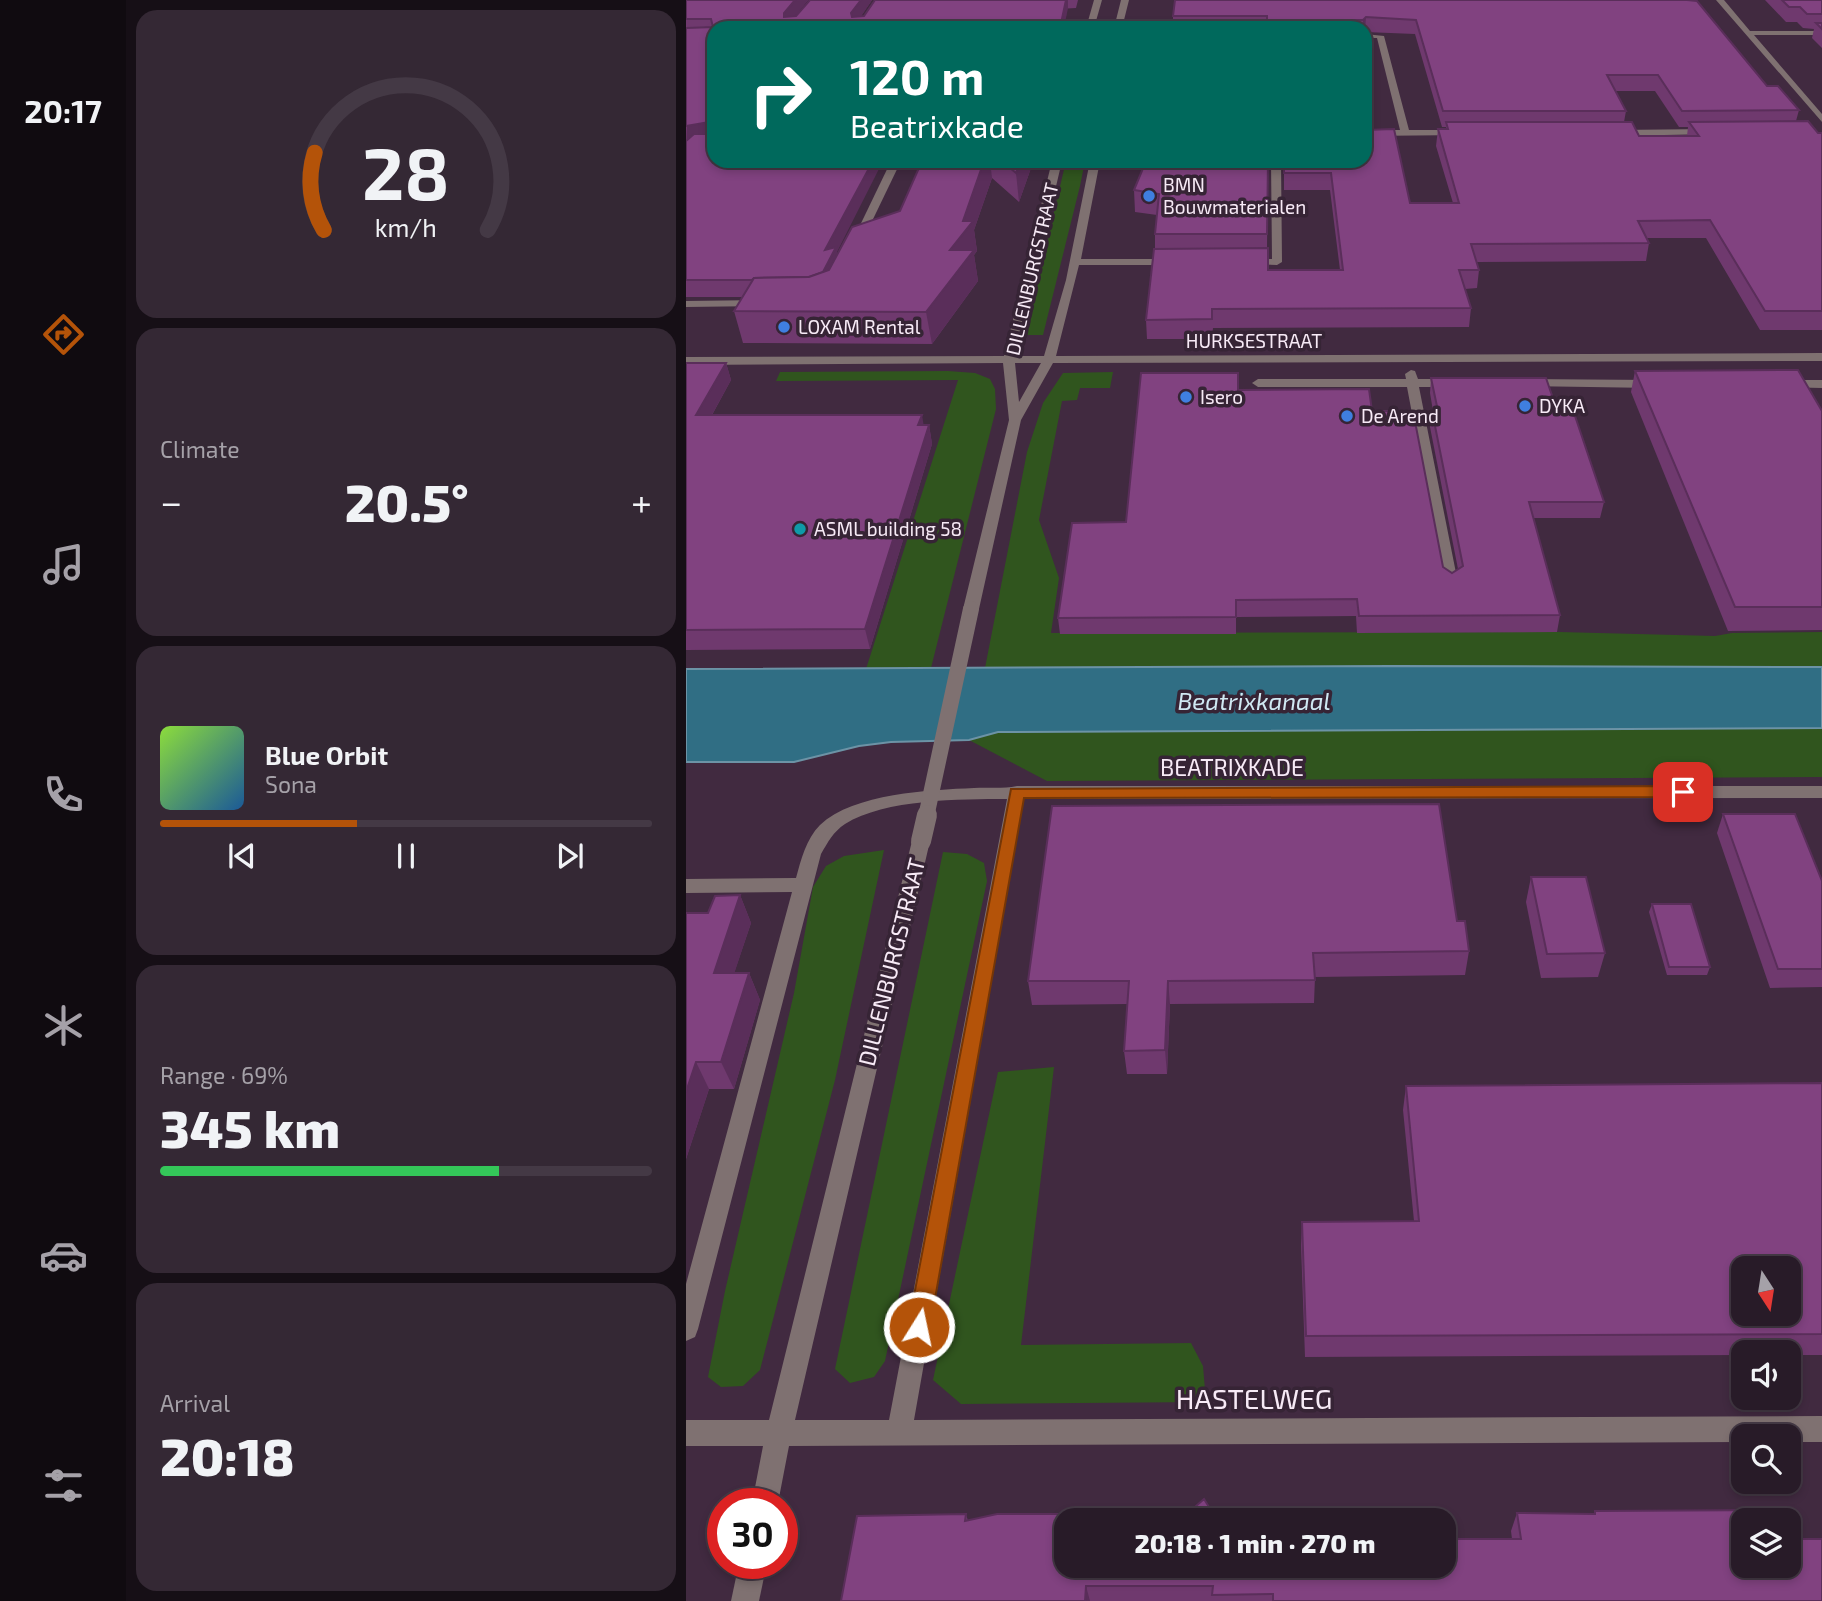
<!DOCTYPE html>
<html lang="en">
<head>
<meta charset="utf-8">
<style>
  body { margin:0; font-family:"Exo 2",sans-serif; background:#342834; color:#f1f3f6; height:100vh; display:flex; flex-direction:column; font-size:26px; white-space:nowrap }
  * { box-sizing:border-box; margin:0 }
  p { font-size:23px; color:#a5a1a8 }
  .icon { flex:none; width:38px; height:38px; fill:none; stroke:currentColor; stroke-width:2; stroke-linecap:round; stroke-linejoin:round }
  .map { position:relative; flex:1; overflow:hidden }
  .details { display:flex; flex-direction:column; gap:10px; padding:10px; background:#160f16; width:560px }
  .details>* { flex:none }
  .guide { position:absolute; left:21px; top:21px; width:665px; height:147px; border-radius:21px; box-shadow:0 4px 10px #0003,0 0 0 2px #443945; background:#00695c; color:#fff; overflow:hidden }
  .needle { width:46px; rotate:168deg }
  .tools { position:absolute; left:1045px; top:1256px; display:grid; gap:14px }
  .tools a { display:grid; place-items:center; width:70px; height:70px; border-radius:14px; background:#281b28; box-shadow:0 4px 10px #0003,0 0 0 2px #443945; font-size:35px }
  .speed { position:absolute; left:21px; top:1488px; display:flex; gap:14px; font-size:35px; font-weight:700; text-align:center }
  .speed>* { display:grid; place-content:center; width:91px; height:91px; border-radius:50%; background:#281b28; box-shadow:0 4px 10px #0003,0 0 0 2px #443945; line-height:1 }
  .speed .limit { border:10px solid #d22; background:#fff; color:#111 }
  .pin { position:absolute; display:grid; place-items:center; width:60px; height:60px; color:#fff; margin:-30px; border-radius:14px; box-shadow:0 4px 10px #0006 }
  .me { position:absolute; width:77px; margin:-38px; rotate:10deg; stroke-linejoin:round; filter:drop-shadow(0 0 5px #0008) }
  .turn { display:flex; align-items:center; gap:24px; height:147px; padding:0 28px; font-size:32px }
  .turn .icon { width:91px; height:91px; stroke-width:2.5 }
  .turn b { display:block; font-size:49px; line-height:60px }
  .big { font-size:52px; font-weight:800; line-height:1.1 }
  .details .card { flex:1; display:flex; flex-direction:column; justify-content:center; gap:10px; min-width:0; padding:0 24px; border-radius:21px; background:#342834 }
  .details .dial { align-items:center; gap:0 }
  .dial svg { height:182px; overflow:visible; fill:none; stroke:#443945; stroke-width:7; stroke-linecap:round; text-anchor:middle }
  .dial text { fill:#f1f3f6; stroke:none }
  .song { display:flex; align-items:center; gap:21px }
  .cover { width:84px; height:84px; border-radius:10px; background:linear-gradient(135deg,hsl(90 70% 55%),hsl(210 70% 35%)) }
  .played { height:7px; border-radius:4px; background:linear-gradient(90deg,#b45309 40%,#443945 40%) }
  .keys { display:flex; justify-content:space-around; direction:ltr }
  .heat { display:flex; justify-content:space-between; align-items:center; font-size:38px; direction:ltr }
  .charge { height:10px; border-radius:5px; background:linear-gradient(90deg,#34c759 69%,#443945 0) }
  .trip { position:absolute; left:368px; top:1508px; width:402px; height:70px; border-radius:21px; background:#281b28; box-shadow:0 4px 10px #0003,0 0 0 2px #443945; font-weight:800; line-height:70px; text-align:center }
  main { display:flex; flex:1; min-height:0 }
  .tab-bar { display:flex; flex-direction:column; width:126px; justify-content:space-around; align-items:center; background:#100b10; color:#a5a1a8 }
  .tab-bar .icon { width:49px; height:49px }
  .tab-bar .selected { color:#b45309 }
  .tab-bar b { font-size:32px; color:#f1f3f6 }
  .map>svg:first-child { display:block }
  .built { fill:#412a40; fill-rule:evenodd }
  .green { fill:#30551e }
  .water { fill:#306e84; stroke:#6c93a6; stroke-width:2 }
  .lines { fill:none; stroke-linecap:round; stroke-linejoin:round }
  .minor { fill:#7f7171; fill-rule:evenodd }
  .minor-bridge-far1 { stroke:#7f7171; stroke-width:16 }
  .minor-bridge { stroke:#7f7171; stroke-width:20 }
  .wall { fill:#6f396e; fill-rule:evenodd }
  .shaded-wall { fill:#5a2e5a }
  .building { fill:#814280; stroke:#5a2e5a; stroke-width:2; fill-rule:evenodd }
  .route { fill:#b45309; stroke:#753606; stroke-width:2 }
  .shop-dot { fill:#3f7fe0; stroke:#362435; stroke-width:2.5 }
  .culture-dot { fill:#0f9aa8; stroke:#362435; stroke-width:2.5 }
  .labels { text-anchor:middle; stroke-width:7; stroke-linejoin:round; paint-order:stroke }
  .far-poi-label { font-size:19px; fill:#f7eaf6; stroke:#362435; text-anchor:start }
  .far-street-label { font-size:19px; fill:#f7eaf6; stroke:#362435 }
  .street-label { font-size:23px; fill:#f7eaf6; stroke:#362435 }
  .water-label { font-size:24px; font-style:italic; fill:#d0e9f3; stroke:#362435 }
  .near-street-label { font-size:28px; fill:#f7eaf6; stroke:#362435 }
</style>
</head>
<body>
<main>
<nav class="tab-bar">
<b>20:17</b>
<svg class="icon selected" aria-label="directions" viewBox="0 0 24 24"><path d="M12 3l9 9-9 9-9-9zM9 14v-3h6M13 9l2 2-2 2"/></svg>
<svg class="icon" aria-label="music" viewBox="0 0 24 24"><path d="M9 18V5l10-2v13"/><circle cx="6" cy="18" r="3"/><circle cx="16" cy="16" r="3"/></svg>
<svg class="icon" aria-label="phone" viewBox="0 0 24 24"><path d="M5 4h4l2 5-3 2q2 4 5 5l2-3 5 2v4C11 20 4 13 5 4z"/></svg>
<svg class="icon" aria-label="climate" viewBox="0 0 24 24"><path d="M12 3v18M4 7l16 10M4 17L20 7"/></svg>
<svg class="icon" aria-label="car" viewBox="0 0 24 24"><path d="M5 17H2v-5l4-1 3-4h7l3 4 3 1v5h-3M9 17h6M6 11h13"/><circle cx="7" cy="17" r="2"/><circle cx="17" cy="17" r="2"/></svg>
<svg class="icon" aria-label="filters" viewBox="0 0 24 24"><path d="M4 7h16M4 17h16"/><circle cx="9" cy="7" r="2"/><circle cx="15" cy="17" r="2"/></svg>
</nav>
<section class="details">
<div class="card dial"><svg viewBox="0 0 100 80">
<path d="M14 69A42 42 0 1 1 86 69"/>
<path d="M14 69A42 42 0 0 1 10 35" stroke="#b45309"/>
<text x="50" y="56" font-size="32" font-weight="700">28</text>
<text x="50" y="72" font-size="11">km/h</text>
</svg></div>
<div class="card"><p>Climate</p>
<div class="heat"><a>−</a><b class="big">20.5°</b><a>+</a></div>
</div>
<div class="card">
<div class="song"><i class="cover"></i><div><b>Blue Orbit</b><p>Sona</p></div></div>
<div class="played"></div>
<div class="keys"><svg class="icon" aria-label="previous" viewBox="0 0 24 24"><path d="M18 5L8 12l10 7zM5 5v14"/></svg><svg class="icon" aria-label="pause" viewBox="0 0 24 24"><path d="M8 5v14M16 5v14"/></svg><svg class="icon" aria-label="next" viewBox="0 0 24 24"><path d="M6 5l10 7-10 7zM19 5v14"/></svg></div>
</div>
<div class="card"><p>Range · 69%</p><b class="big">345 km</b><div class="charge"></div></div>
<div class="card"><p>Arrival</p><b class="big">20:18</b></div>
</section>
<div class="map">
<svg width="1136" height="1601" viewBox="0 0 1136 1601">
  <rect width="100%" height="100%" fill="#362435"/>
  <!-- built -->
  <path class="built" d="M0 0H1136V1601H0ZM28 28H679V161H28ZM1057 1269H1102V1314H1057ZM1057 1353H1102V1398H1057ZM1057 1437H1102V1482H1057ZM37 1503H96V1563H37ZM380 1521H758V1566H380ZM1057 1521H1102V1566H1057Z"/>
  <!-- green -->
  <g class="green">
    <path d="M380 161H399L394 186 357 335H339Z"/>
    <path d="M262 371 289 373 304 379 309 389 310 409 245 668 180 669 272 380 90 381 94 372Z"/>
    <path d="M427 372 424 388H394L391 400 376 401 353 520 373 578 365 633 873 632 1029 636 1046 633 1136 632V667L299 668 341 452 357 403 377 373Z"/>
    <path d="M1136 728V777L361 781 283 740 312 732Z"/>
    <path d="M198 850 149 1080 74 1370 57 1386 35 1387 22 1377 39 1291 108 993 127 887 140 866 158 856Z"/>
    <path d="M257 852 281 854 298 863 301 881 199 1361 188 1377 164 1383 149 1369Z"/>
    <path d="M368 1067 335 1345 505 1343 517 1366 520 1402 275 1404 247 1380 312 1072Z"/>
  </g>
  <!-- water -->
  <path class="water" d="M705 666 1136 667V728L312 732 283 740 205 742 173 746 108 762H0V669Z"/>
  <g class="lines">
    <!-- minor -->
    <g class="minor">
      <path d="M408 0H416L408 28H400Z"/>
      <path d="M435 0H443L436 28H428Z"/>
      <path d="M1030 0H1038L1064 31H1136V35H1068L1136 114V122Z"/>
      <path d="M679 34 698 36 723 130H776L780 133 779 135 679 136V130H714L691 38H679Z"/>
      <path d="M1024 129 1027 130V134L930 136 926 133 930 130Z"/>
      <path d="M205 161H215L176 242 167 244 166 242Z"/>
      <path d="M366 161H376L330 356H358L380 280 404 161H414L395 259H490L495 262 490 265H393L370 356 1136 353V361L367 363 335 420 293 609 285 614 280 612 277 609 323 420 317 363 0 365V357L318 356ZM329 363H355L333 402Z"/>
      <path d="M585 161H595L596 262 591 265 556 264V260L560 259H586Z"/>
      <path d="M0 301 77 300 83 303 77 306 0 307Z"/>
      <path d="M725 370 729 371 732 379H768L774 383 768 387H733L772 583 765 587 758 583 721 387H572L566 383 572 379H720L719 374Z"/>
      <path d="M838 379 968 380 974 384 968 388 834 386V380Z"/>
      <path d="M1097 380H1136V388L1093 387 1091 384Z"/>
      <path d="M331 786H1136V798L338 799 228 1420 1136 1416V1442H1102V1437H1057V1442L103 1446 92 1503H66L77 1446H0V1420H83L226 841 229 836H241L244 841 109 1420H203L321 799C275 799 199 799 159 824 147 832 142 842 135 854L12 1329 9 1337 0 1341V1284L106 892 0 893V879L110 878C115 860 120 839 134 825 168 793 244 790 288 788 302 787 317 789 331 786Z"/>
      <path d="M53 1563H81L73 1601H45Z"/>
    </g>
    <!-- minor-bridge-far1 -->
    <path class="minor-bridge-far1" d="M240 817 285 609"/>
    <!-- minor-bridge -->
    <path class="minor-bridge" d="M235 841 241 815"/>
  </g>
  <!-- wall -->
  <g class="wall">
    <path d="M0 0H122L109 16H110L124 0H186L175 16H178L189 0H392L390 8 28 28 151 252V255L214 211 236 161H345V168L333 202 306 178 288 230 291 251 288 255 292 281 246 344 57 343 48 311 56 297H0Z"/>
    <path d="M1001 0 1081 86 1113 110 1110 121 1132 133H1136V330H1074L1020 238H961L963 243 960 261 790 262 793 270 791 288 779 289 785 308 783 327 527 328 526 339H461L460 320 469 249V234L471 215 449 212 448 190 582 161 581 248 582 270H654L644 190H598V165L679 161 724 203H767L750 146 752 129H760V127H756L729 34 679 32V28H487V16ZM929 91H969L993 127H1002L1001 136H953L938 122 940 111Z"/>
    <path d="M1079 0H1136V48L1126 38 1128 29 1117 28 1111 22H1100Z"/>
    <path d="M0 363H40L45 380 26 415 243 425 246 444 184 649 0 650Z"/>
    <path d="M949 371 1136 411V630L1042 631 945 392Z"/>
    <path d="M745 378 871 410 918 502 914 518H847L874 615 871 632 671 633 670 616 550 617V634H374L372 618 440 522 552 390 686 411 757 567 766 573 772 569 744 427 746 411H747L744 393Z"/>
    <path d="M1037 814 1136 881V987L1084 988 1031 833Z"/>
    <path d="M845 877 919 953 912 977 855 978 840 902Z"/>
    <path d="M54 895 65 923 48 973H63L74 1000 48 1089H23L0 1159V913H22Z"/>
    <path d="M966 904 1024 967 1021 975H981L963 912Z"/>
    <path d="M771 921 783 951 779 975 629 977 628 1003 484 1004 481 1074H441L438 1051 442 1004 346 1005 342 981Z"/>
    <path d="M1136 1083V1355H1102V1353H1057V1355L619 1357 615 1245 616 1222 728 1221 717 1110 720 1086Z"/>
    <path d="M909 1511 1057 1521 1136 1601H155L280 1514 282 1521 528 1515 380 1566 826 1539 825 1531 831 1513 908 1514Z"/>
  </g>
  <!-- shaded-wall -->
  <g class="shaded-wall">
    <path d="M109 0H122L101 26 98 13Z"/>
    <path d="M175 0H186L168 27 165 13Z"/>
    <path d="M380 0H382V8L378 28H374Z"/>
    <path d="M680 17 679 32V28H677V20Z"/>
    <path d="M24 122 28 137 0 145 1 125Z"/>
    <path d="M187 161H197L151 252 153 263 128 297 139 250Z"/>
    <path d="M298 161H304L306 178 288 230 291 251 288 255 292 281 246 344 240 312 264 250 277 221Z"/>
    <path d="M334 161H345V168L333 202 330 173Z"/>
    <path d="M40 363 45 380 16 433 10 415Z"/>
    <path d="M236 415 239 433 232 425Z"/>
    <path d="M243 425 246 444 184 649 179 629Z"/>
    <path d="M54 895 65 923 39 1001 28 973Z"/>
    <path d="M63 973 74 1000 48 1089 35 1062Z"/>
    <path d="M482 981 484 1004 481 1074 479 1050Z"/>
    <path d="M10 1062 23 1089 0 1159V1092Z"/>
    <path d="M400 1586 404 1601H399Z"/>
  </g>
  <!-- building -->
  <g class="building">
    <path d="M0 0H109L98 13V17L110 16 124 0H175L165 13 166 17 178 16 189 0H380L374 28H28V161H187L139 250 150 247 137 272 123 277 68 278 66 280H0V141L8 134H24L27 131 24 122 0 126V28L27 27 25 19H0Z"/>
    <path d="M489 0H1001L1011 1 1081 86H1092L1113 110 996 111 972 75H921L940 111H757L730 20 680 17 677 20H651L653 28H622L621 20H581V16H487Z"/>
    <path d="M1096 0H1136V14H1121L1114 7H1103Z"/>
    <path d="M1130 23H1136V29Z"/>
    <path d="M1122 121 1132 133H1136V311H1079L1024 220 952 221 963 243 785 244 793 270H773L785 308 526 309V319L460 320 468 249 582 248V270H657L645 173H598V165L602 161H679V130L708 129 724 203H773L752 129H762L760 122H946L953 136H1013L1003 122Z"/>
    <path d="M236 161H298L277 221H287L264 250H288L240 312 48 311 68 278 123 277 143 270 166 227 214 211Z"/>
    <path d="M316 161H334L330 173Z"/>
    <path d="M460 161H582L581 234H469L473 194 448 190Z"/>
    <path d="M0 363H40L10 415H236L232 425H243L179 629 0 630Z"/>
    <path d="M1112 370 1136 411V607H1049L949 371Z"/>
    <path d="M455 373H552V390L683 389 686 411H727L757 567 766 573 777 566 746 411H752L745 378H860L871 410H887L918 502H843L874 615 673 616 671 599 550 600V617L372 618 386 523 440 522Z"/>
    <path d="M753 804 771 921H779L783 951 627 953 629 980 482 981 479 1050 438 1051 443 981H342L366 806Z"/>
    <path d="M1037 814H1109L1136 881V969H1092Z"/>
    <path d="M845 877H900L919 953 861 954Z"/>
    <path d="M54 895 28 973H63L35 1062H10L0 1092V913H22L29 896Z"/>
    <path d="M966 904H1005L1024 967H983Z"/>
    <path d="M1136 1083V1334L620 1336 616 1222 733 1221 720 1086ZM1057 1269H1102V1314H1057Z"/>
    <path d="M518 1499 528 1515 737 1513 738 1521H380V1566H758V1539H835L831 1513 909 1514V1511L1093 1510 1096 1521H1057V1566H1102V1539H1136V1601H587V1594L526 1595 527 1586H400L399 1601H155L171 1516 280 1514 279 1521 311 1514H501Z"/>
  </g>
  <!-- route -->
  <path class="route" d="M997 786 1005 792 997 797 338 798 244 1327 241 1335 233 1338 225 1335 222 1327 325 789Z"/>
  <!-- markers -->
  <g class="shop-dot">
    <circle cx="463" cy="196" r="7"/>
    <circle cx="98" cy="327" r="7"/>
    <circle cx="500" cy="397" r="7"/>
    <circle cx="839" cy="406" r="7"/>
    <circle cx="661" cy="416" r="7"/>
  </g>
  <circle class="culture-dot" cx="114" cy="529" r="7"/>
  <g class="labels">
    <!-- far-poi labels -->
    <g class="far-poi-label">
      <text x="477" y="192">BMN<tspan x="477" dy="22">Bouwmaterialen</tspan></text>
      <text x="112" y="334">LOXAM Rental</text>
      <text x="514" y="404">Isero</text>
      <text x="853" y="413">DYKA</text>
      <text x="675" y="423">De Arend</text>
      <text x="128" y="536">ASML building 58</text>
    </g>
    <!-- far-street labels -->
    <g class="far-street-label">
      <text transform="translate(346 269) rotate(-77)" y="7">DILLENBURGSTRAAT</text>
      <text x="568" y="348">HURKSESTRAAT</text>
    </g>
    <!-- street labels -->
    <g class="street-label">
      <text x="546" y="776">BEATRIXKADE</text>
      <text transform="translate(206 962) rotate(-76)" y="8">DILLENBURGSTRAAT</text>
    </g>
    <!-- water labels -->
    <g class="water-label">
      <text x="568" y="710">Beatrixkanaal</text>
    </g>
    <!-- near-street labels -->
    <g class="near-street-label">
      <text x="568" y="1409">HASTELWEG</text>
    </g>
  </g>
</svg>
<div class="tools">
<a><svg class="needle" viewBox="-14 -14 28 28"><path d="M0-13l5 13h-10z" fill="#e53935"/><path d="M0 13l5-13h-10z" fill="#a5a1a8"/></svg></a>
<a><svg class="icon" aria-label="sound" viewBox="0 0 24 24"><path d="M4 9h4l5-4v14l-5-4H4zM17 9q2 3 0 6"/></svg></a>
<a><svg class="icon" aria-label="search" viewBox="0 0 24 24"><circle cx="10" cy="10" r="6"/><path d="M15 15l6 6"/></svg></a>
<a><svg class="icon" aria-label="layers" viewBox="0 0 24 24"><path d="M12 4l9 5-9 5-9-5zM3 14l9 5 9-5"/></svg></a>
</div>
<div class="speed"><div class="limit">30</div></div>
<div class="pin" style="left:997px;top:792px;background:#d93025"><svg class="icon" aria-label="arrive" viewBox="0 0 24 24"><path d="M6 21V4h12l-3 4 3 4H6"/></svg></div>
<svg class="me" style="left:233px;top:1327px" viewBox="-20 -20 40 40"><circle r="17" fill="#b45309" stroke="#fff" stroke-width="3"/><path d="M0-11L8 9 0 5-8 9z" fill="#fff"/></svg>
<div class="trip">20:18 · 1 min · 270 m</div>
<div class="guide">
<div class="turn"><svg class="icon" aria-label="right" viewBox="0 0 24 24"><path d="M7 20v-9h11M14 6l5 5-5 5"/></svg><div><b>120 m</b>Beatrixkade</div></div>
</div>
</div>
</main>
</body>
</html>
